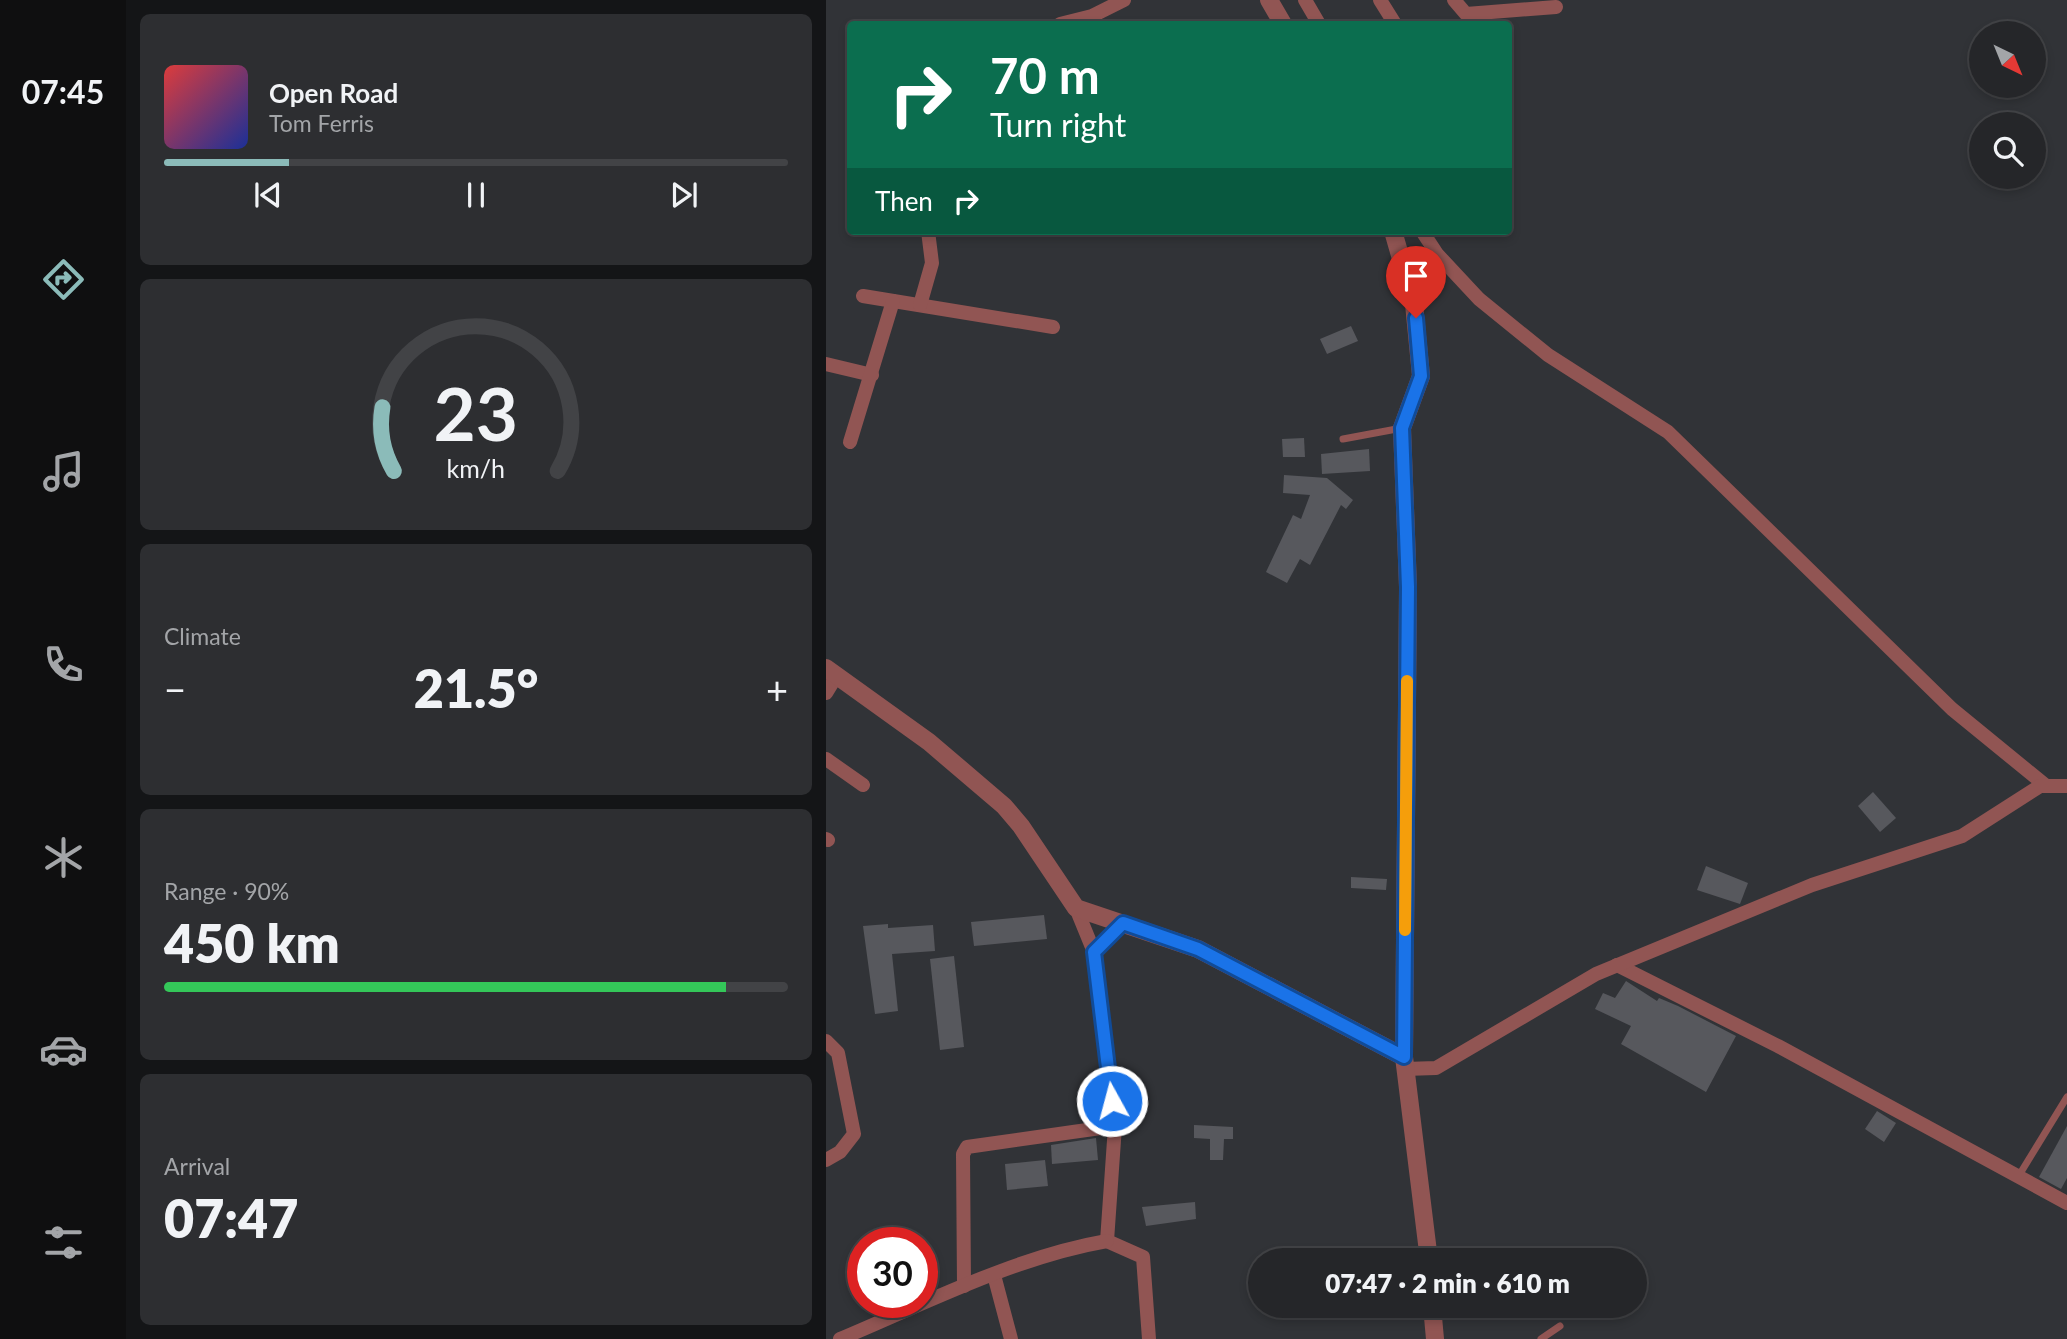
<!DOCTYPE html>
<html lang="en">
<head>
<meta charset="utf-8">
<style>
  body { margin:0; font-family:Lato,sans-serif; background:#2d2e31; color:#f1f3f6; height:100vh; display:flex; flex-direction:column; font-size:26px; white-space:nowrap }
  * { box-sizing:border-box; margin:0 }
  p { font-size:23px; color:#a3a5a8 }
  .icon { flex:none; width:38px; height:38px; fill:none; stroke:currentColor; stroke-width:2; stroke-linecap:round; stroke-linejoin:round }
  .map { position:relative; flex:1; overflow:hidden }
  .panel { display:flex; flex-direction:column; gap:14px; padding:14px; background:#141517; width:700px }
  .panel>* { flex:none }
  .guide { position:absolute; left:21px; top:21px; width:665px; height:214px; border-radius:7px; box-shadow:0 4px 10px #0003,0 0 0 2px #424346; background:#0b6e4f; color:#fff; overflow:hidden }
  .needle { width:46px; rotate:137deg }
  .buttons { position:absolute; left:1143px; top:21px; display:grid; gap:14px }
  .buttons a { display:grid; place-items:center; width:77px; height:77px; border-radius:50%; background:#252629; box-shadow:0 4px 10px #0003,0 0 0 2px #424346; font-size:35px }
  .speed { position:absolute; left:21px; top:1227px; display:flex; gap:14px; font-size:35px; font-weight:700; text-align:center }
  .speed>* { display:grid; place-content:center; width:91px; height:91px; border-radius:50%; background:#252629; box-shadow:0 4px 10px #0003,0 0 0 2px #424346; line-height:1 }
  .speed .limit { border:10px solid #d22; background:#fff; color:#111 }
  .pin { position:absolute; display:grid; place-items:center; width:60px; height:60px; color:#fff; margin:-72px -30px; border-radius:50% 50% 50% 0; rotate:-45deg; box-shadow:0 0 7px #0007 }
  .pin .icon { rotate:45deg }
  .me { position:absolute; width:77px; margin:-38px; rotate:353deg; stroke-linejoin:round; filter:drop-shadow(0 0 5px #0008) }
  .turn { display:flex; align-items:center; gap:24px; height:147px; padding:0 28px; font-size:32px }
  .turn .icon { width:91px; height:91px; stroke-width:2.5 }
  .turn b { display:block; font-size:49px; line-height:60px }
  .then { display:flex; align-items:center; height:66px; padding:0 28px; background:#0003; gap:14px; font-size:26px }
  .big { font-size:52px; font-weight:800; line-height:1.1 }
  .panel .card { flex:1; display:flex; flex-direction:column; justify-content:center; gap:10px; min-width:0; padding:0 24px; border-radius:10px; background:#2d2e31 }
  .panel .dial { align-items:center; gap:0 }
  .dial svg { height:182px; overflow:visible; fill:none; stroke:#424346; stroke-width:7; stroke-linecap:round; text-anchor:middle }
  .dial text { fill:#f1f3f6; stroke:none }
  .song { display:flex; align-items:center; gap:21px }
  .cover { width:84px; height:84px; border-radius:10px; background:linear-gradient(135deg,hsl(0 70% 55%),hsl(230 70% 35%)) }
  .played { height:7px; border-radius:4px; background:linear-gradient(90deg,#8bbbb9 20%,#424346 20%) }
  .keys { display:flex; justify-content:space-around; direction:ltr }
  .heat { display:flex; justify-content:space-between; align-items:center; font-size:38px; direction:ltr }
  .charge { height:10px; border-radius:5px; background:linear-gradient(90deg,#34c759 90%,#424346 0) }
  .trip { position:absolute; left:422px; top:1248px; width:399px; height:70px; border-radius:35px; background:#252629; box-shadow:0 4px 10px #0003,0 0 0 2px #424346; font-weight:800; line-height:70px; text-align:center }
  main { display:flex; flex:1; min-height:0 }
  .menu { display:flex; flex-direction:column; width:126px; justify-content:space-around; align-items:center; background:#0f0f10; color:#a3a5a8 }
  .menu .icon { width:49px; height:49px }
  .menu .active { color:#8bbbb9 }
  .menu b { font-size:32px; color:#f1f3f6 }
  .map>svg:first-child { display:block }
  .building { fill:#57585d }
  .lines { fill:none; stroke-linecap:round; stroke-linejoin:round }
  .service { stroke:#915553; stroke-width:7 }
  .minor { stroke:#915553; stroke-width:14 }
  .tertiary { stroke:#915553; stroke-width:18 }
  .route-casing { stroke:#114b97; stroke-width:18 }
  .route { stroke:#1a73e8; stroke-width:12 }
  .slow { stroke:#f59e0b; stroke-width:12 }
</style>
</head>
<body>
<main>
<nav class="menu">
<b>07:45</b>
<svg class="icon active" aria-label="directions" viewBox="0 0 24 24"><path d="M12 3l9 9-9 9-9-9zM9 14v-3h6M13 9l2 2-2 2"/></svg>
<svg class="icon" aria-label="music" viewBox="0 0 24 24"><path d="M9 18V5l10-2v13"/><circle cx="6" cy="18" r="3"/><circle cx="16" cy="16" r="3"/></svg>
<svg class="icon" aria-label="phone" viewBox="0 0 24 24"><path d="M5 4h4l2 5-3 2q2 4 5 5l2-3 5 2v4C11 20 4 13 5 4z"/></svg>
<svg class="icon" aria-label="climate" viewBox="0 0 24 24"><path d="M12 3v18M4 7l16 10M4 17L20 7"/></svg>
<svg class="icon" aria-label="car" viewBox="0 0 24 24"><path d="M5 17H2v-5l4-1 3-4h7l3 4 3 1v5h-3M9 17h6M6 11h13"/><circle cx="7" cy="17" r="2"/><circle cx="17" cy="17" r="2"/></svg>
<svg class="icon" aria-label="filters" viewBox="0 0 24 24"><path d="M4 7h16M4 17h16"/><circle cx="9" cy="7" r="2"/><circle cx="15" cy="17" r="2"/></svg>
</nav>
<section class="panel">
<div class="card">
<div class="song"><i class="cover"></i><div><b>Open Road</b><p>Tom Ferris</p></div></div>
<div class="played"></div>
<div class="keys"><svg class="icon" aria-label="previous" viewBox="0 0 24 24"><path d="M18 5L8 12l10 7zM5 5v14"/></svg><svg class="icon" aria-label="pause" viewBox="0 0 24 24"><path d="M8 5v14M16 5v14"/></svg><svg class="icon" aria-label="next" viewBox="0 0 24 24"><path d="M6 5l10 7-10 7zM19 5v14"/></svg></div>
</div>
<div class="card dial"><svg viewBox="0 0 100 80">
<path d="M14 69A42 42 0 1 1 86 69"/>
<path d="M14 69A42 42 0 0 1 9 41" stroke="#8bbbb9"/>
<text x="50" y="56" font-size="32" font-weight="700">23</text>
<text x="50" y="72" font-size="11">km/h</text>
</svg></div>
<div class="card"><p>Climate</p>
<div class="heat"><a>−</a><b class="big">21.5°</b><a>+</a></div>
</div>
<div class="card"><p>Range · 90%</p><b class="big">450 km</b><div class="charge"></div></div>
<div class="card"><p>Arrival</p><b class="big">07:47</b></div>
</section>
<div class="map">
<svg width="1241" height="1339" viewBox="0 0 1241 1339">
  <rect width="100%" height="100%" fill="#313337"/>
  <!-- building -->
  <g class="building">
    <path d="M525 326 532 341 501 354 494 339Z"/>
    <path d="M478 438 479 457H457L456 439Z"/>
    <path d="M543 449 544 471 496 474 495 454Z"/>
    <path d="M458 475 501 478 527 500 520 509 515 505 484 565 474 559 461 583 440 572 467 515 475 519 484 495 457 493Z"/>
    <path d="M1047 792 1070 818 1054 832 1032 806Z"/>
    <path d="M880 866 922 883 914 904 871 890Z"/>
    <path d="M525 877 561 879 560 890 525 888Z"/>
    <path d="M218 915 221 939 148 946 145 922Z"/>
    <path d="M62 924V928L107 925 109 951 66 954 72 1011 49 1014 37 926Z"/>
    <path d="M128 956 138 1047 114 1050 104 959Z"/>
    <path d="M800 981 831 1001 833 998 852 1006 910 1036 880 1092 795 1044 805 1026 769 1009 777 993 789 998Z"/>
    <path d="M1051 1111 1070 1123 1058 1142 1039 1129Z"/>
    <path d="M368 1125 407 1127V1139H398L397 1160H384V1139L368 1138Z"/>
    <path d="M1241 1126V1178L1235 1189 1213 1177Z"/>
    <path d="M270 1138 272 1160 226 1164 225 1145Z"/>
    <path d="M219 1160 222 1186 181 1190 179 1164Z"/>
    <path d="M369 1202 370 1219 320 1226 316 1207Z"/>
  </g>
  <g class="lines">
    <!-- service -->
    <g class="service">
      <path d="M517 439 576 428"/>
      <path d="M1192 1177 1241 1097"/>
      <path d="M715 1339 734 1326"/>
    </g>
    <!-- minor -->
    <g class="minor">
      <path d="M479 0 493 24"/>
      <path d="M554 0 569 24"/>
      <path d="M628 0 640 14 730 7"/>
      <path d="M234 24 266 16 298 0"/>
      <path d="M596 231 611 254 653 299 722 355 842 432 1126 709 1219 785"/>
      <path d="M37 296 227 327"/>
      <path d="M94 305 106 263 102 231"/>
      <path d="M0 364 46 375"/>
      <path d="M24 442 67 301"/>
      <path d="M0 693 11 675"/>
      <path d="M0 759 37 785"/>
      <path d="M0 839 2 840"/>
      <path d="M250 908 268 952 289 1126 281 1241 317 1257 323 1339"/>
      <path d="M268 952 297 923"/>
      <path d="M791 965 952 1046 1241 1203"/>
      <path d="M0 1041 12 1053 28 1134 14 1152 0 1160"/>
      <path d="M579 1069 610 1068 770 974 986 885 1136 836 1214 786H1241"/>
      <path d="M168 1275 185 1339"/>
      <path d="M138 1286 137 1154 141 1147 289 1126"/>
      <path d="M14 1339C100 1303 189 1257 281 1241"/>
    </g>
    <!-- tertiary -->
    <g class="tertiary">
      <path d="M443 0 457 24"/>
      <path d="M567 231 588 304 595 376 576 428 582 587 578 1057 603 1260"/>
      <path d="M0 668 103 742 178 806 195 826 250 908 372 949 578 1057"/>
      <path d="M606 1306 609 1339"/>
    </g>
  </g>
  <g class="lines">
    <defs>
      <path id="route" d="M286 1101 268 952 297 923 372 949 578 1057 582 587 576 428 595 376 590 318"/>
    </defs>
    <!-- route casing -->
    <use href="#route" class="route-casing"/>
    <!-- route -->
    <use href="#route" class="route"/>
    <!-- slow -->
    <path class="slow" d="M579 930 581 681"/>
  </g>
</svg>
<div class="buttons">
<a><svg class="needle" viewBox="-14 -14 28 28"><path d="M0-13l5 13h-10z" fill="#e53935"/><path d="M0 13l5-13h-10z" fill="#a3a5a8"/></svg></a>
<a><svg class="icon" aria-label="search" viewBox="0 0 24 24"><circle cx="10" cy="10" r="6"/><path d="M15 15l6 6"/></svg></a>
</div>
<div class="speed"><div class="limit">30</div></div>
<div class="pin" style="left:590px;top:318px;background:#d93025"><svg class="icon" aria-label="arrive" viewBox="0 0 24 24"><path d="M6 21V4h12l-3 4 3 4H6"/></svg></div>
<svg class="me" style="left:286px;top:1101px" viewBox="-20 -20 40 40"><circle r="17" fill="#1a73e8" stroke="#fff" stroke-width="3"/><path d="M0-11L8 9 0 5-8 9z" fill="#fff"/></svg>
<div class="trip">07:47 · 2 min · 610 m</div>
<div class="guide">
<div class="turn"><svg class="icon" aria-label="right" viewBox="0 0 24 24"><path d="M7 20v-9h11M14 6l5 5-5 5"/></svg><div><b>70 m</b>Turn right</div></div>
<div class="then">Then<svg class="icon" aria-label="right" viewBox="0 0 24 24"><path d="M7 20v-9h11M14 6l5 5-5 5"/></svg></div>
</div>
</div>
</main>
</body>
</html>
